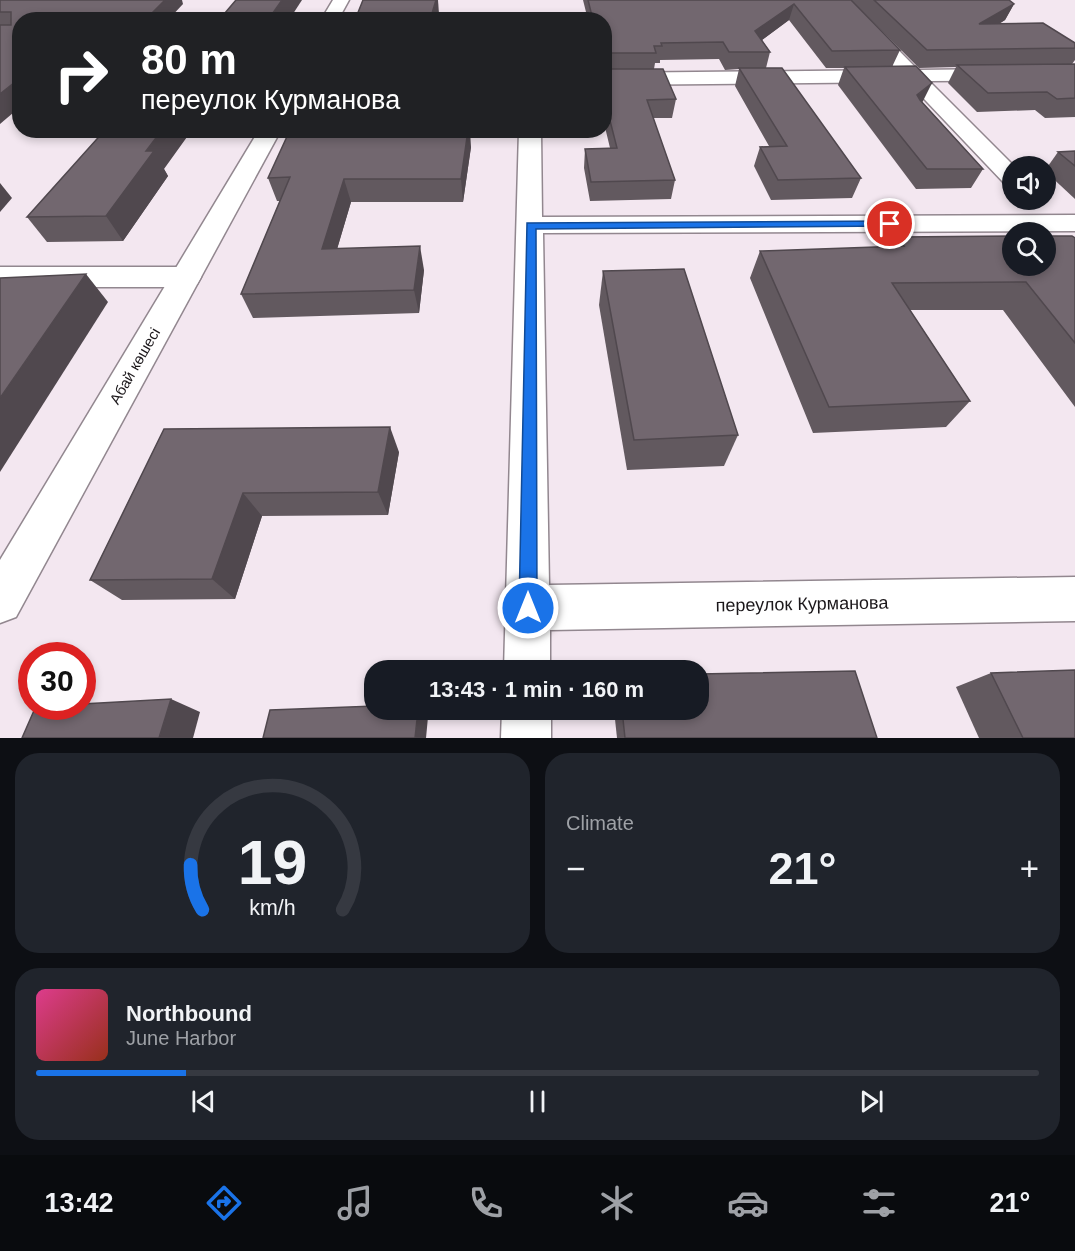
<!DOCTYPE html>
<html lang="en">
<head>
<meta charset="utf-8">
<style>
  body { margin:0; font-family:Helvetica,sans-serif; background:#20242c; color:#f1f3f6; height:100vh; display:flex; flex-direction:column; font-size:22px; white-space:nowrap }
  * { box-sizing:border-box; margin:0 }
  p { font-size:20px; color:#9ea1a6 }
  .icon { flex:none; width:33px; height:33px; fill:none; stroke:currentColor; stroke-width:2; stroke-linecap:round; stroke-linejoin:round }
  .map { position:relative; height:738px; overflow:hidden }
  .side { display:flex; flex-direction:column; gap:15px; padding:15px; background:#0d0f14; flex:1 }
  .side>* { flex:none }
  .guide { position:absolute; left:12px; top:12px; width:600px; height:126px; border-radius:24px; box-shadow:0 3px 9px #0003; background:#202124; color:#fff; overflow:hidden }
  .controls { position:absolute; left:1002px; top:156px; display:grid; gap:12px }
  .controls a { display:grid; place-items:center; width:54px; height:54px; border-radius:50%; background:#171b24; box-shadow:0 3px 9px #0003; font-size:30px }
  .speed { position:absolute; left:18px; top:642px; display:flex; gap:12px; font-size:30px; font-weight:700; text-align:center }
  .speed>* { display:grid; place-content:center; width:78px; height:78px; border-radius:50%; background:#171b24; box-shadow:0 3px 9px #0003; line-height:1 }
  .speed .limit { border:9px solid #d22; background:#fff; color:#111 }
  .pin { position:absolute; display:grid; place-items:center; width:51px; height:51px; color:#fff; margin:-26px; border:3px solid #fff; border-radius:50%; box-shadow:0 2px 6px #0007 }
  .me { position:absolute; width:66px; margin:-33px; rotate:0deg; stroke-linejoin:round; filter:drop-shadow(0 0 4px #0008) }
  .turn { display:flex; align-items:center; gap:21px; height:126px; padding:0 30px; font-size:27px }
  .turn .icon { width:78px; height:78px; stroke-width:2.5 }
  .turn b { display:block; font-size:42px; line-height:51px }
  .big { font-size:45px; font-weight:600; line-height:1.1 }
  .side .widget { flex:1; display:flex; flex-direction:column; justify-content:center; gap:9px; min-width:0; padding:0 21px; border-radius:24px; background:#20242c }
  .side .dial { align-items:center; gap:0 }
  .dial svg { height:156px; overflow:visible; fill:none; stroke:#363941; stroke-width:7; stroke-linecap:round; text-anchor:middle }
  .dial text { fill:#f1f3f6; stroke:none }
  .song { display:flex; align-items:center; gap:18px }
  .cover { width:72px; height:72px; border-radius:9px; background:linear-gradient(135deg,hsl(330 70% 55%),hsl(10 70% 35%)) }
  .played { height:6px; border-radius:3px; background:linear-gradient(90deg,#1a73e8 15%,#363941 15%) }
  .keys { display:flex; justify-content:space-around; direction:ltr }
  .heat { display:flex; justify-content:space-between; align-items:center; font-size:33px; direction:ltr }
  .side .tiles { flex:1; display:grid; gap:15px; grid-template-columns:1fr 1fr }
  .widget:last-child { grid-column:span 2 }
  .trip { position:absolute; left:364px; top:660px; width:345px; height:60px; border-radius:24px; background:#171b24; box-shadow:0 3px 9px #0003; font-weight:600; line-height:60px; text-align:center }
  .tabs { display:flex; height:96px; justify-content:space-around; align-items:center; background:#090b0e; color:#9ea1a6 }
  .tabs .icon { width:42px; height:42px }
  .tabs .current { color:#1a73e8 }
  .tabs b { font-size:27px; color:#f1f3f6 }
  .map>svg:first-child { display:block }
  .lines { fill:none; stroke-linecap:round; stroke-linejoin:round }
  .minor-casing { stroke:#92878f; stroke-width:3 }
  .major-casing { stroke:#92878f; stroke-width:3 }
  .minor { fill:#fff; fill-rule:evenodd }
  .major { fill:#fff; fill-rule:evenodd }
  .wall { fill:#62595f }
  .shaded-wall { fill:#50484e }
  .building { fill:#72676f; stroke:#50484e; stroke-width:1.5 }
  .route { fill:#1a73e8; stroke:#114b97; stroke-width:1.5 }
  .labels { text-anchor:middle; stroke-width:5; stroke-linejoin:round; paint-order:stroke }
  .street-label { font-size:15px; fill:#1b171a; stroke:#fff }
  .near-street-label { font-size:18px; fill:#1b171a; stroke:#fff }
</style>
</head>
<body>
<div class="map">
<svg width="1075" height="738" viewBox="0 0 1075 738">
  <rect width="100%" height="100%" fill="#f3e7f0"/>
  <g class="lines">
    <defs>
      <g id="minor">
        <path d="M832 0H849L918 70 1075 68V80L929 81 1014 166 1012 185 1004 183 908 82 604 85V73L897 70Z"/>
        <path d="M519 130H541L542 217 1075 215V231L543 233 549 585 1075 577V621L550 630V670H504Z"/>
        <path d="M0 267H187L197 270 201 277 197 284 187 287H0Z"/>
        <path d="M502 710H551V738H501Z"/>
      </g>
      <g id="major">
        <path d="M333 0H349L338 20H321Z"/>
        <path d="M259 130H281L16 617 0 623V560Z"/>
      </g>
    </defs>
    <!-- minor casing -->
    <use href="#minor" class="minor-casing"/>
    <!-- major casing -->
    <use href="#major" class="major-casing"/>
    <!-- minor -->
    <use href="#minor" class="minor"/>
    <!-- major -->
    <use href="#major" class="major"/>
  </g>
  <!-- wall -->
  <g class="wall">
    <path d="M0 0 183 4 20 20 0 124Z"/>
    <path d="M583 0H851L900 50 892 67 923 101 922 102 983 169 971 188 916 189 838 85 844 68H826L789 20 762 40 770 52 766 68 861 178 852 198 771 200 754 166 760 147 769 146 735 86 739 69 725 70 719 59 660 60V63H655L654 69 676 99 672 118H653L675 180 671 199 590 201 584 168 585 149 610 148 604 123V77H606L607 71H604V20H588Z"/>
    <path d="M851 0H1009L1014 4 1005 20 999 24 1075 43V60L1072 64H1075V117L1045 118 1035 110 977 112 948 83 956 67 919 68Z"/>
    <path d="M471 147 463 202H351L337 249 424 270 419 313 253 318 241 294 280 201H277L268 178Z"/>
    <path d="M1075 151V199L1046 172V169L1058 152Z"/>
    <path d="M164 169 168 176 123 241 47 242 27 217Z"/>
    <path d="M898 237 1075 238V407L1003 310H910L970 401 946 427 813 433 750 278 760 251 892 247Z"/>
    <path d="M603 271 738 435 724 466 627 470 599 305Z"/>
    <path d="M164 429 399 452 388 515 262 516 235 599 122 600 90 580Z"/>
    <path d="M991 673 1075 738H979L956 687Z"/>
    <path d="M614 710H699L877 738H617Z"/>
  </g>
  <!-- shaded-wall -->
  <g class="shaded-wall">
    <path d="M165 0H182L183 4 168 20H145Z"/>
    <path d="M282 0H302L289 20H268Z"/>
    <path d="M436 0H438L439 14 438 20H430Z"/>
    <path d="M794 4 789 20 751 48 755 31Z"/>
    <path d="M1014 4 1005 20 970 41 979 24Z"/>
    <path d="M20 78V107L0 124V94Z"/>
    <path d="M932 83 923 101 908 114 917 95Z"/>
    <path d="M162 130H192L164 169 168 176 123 241 106 216 146 151Z"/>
    <path d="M468 130H470L471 147 463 202 461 179Z"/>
    <path d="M344 179 351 202 330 273 322 249Z"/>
    <path d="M0 183 12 198 0 212Z"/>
    <path d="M420 246 424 270 419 313 414 290Z"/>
    <path d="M86 274 108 302 0 472V398Z"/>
    <path d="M390 427 399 452 388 515 378 492Z"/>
    <path d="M243 493 262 516 235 599 212 579Z"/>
    <path d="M171 699 200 712 193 738H159Z"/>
    <path d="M418 710H422L428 717 426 738H415Z"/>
  </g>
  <!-- building -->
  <g class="building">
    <path d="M0 0H165L145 20H20V78L0 94V25H11V12H0Z"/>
    <path d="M236 0H282L268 20H219Z"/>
    <path d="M363 0H436L430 20H355Z"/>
    <path d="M588 0H851L900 50 832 51 794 4 755 31 770 52H729L723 42 661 43 662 46H654L656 53H605L604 54V20H593Z"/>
    <path d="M874 0H1009L1014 4 979 24 1043 23 1075 43V48L927 50Z"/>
    <path d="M1075 64V98L1057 99 1047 92 988 93 957 65Z"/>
    <path d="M916 66 932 83 917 95 920 100 983 169H927L845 67Z"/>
    <path d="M739 68H782L861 178 778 180 760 147 787 146Z"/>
    <path d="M607 69H663L676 99 647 100 675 180 591 182 585 149 617 148 604 97V77H609Z"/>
    <path d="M105 130H162L146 151H154L106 216 27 217Z"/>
    <path d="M290 130H468L461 179H344L322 249 420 246 414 290 241 294 290 177 268 178Z"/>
    <path d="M1075 151V166L1058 152Z"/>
    <path d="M1012 236V266H1046V236H1072L1075 238V343L1026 282 892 283 970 401 829 407 760 251 904 246 898 237Z"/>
    <path d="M684 269 738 435 634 440 603 271Z"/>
    <path d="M86 274 0 398V278Z"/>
    <path d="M390 427 378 492 243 493 212 579 90 580 164 429Z"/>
    <path d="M1075 670V738H1023L991 673Z"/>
    <path d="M855 671 877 738H625L622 710H699V674Z"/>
    <path d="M171 699 159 738H22L36 706H82V704Z"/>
    <path d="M375 706V710H418L415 738H263L270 710Z"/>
  </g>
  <!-- route -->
  <path class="route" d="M890 221 895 224 893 226 536 229 537 608 535 615 528 617 522 615 519 608 527 223Z"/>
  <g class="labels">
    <!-- street labels -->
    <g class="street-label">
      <text transform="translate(135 366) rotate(-60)" y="5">Абай көшесі</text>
    </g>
    <!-- near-street labels -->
    <g class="near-street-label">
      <text transform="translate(802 604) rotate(-1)" y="6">переулок Курманова</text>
    </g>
  </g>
</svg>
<div class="controls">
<a><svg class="icon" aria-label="sound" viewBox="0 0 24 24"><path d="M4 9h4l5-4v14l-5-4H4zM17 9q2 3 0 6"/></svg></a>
<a><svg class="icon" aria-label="search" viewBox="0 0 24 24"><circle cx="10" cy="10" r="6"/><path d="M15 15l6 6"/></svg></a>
</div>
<div class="speed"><div class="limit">30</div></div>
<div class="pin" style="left:890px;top:224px;background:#d93025"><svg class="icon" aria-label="arrive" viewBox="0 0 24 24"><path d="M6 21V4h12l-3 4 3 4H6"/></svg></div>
<svg class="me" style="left:528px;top:608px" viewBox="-20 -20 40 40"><circle r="17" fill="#1a73e8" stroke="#fff" stroke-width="3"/><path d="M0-11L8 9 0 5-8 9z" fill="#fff"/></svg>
<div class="trip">13:43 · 1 min · 160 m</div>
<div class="guide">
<div class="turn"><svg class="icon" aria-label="right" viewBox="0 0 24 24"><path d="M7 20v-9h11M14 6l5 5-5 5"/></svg><div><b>80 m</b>переулок Курманова</div></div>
</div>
</div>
<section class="side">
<div class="tiles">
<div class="widget dial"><svg viewBox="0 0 100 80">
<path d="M14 69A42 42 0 1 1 86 69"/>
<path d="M14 69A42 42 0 0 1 8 46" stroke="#1a73e8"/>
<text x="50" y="56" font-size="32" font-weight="700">19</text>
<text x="50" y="72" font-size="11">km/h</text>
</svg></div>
<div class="widget"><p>Climate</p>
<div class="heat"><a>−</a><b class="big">21°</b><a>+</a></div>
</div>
<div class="widget">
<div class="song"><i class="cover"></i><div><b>Northbound</b><p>June Harbor</p></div></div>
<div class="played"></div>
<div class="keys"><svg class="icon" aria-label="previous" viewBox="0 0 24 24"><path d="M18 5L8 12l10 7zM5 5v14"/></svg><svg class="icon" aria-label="pause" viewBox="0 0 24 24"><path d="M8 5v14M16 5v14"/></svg><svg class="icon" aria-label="next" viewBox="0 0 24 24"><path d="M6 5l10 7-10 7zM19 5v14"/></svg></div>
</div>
</div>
</section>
<nav class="tabs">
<b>13:42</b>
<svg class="icon current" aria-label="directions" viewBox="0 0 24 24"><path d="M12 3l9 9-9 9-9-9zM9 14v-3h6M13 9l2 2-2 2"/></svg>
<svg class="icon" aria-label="music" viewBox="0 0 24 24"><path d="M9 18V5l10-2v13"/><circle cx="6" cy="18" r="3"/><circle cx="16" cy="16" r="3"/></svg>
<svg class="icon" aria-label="phone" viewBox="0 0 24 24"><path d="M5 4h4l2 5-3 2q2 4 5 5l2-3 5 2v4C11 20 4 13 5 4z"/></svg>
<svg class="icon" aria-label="climate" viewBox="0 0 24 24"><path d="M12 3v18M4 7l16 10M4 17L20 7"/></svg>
<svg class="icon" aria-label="car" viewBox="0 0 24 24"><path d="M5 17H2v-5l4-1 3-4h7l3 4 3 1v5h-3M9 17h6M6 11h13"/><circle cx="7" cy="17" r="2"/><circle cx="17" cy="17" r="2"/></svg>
<svg class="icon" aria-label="filters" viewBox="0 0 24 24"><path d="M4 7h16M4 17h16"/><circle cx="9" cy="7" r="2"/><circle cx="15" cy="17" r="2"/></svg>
<b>21°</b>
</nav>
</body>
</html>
